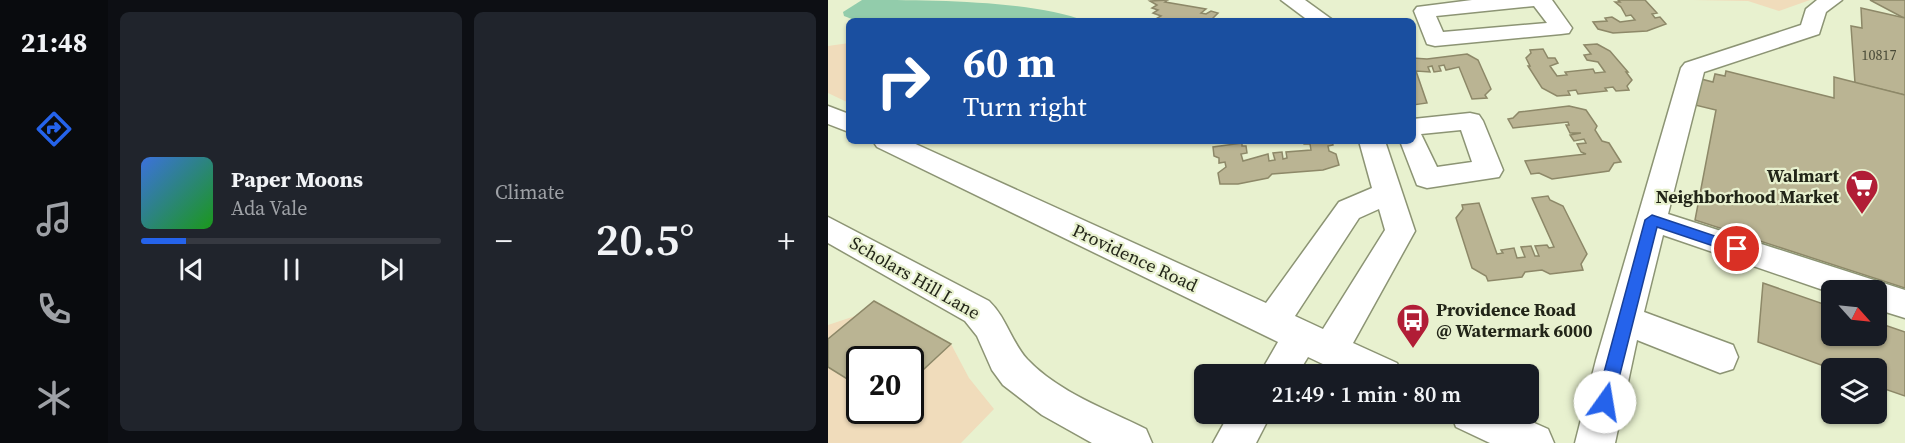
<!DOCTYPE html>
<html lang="en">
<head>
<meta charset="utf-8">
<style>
  body { margin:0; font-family:"Source Serif 4",serif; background:#20242c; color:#f1f3f6; height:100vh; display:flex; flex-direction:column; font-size:22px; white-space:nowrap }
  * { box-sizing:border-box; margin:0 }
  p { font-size:20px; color:#9ea1a6 }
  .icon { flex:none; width:33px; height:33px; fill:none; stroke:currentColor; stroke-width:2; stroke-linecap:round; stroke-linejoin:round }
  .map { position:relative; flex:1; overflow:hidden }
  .details { display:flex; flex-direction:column; gap:12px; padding:12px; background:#0d0f14; width:720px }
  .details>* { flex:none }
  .banner { position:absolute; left:18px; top:18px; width:570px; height:126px; border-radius:9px; box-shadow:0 2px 4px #0004; background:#1a4fa0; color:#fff; overflow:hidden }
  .needle { width:39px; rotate:117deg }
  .controls { position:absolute; left:993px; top:280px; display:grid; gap:12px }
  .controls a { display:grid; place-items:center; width:66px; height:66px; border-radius:9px; background:#171b24; box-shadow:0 2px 4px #0004; font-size:30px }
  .speed { position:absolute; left:18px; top:346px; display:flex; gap:12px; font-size:30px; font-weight:700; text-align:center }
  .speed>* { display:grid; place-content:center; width:78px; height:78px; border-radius:50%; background:#171b24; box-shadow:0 2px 4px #0004; line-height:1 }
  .speed .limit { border:3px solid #111; border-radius:9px; background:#fff; color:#111 }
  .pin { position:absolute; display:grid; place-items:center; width:51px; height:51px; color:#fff; margin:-26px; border:3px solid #fff; border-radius:50%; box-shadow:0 2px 6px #0007 }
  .me { position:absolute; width:66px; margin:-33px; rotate:13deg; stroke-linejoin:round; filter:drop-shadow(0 0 4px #0008) }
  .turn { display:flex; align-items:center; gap:21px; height:126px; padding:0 18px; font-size:27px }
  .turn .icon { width:78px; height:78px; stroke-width:2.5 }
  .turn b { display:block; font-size:42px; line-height:51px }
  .big { font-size:45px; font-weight:600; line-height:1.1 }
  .details .tile { flex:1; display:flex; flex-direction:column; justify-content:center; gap:9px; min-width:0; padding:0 21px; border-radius:9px; background:#20242c }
  .song { display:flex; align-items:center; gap:18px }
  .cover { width:72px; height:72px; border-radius:9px; background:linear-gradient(135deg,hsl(220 70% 55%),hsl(120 70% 35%)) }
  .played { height:6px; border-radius:3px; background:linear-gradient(90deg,#2563eb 15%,#363941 15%) }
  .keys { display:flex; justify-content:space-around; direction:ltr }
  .heat { display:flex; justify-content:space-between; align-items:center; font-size:33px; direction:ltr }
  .details .tiles { flex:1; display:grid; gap:12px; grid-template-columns:repeat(2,1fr) }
  .trip { position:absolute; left:366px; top:364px; width:345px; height:60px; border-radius:9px; background:#171b24; box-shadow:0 2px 4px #0004; font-weight:600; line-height:60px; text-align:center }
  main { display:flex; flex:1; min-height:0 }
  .tab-bar { display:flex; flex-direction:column; width:108px; justify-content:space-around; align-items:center; background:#090b0e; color:#9ea1a6 }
  .tab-bar .icon { width:42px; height:42px }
  .tab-bar .selected { color:#2563eb }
  .tab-bar b { font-size:27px; color:#f1f3f6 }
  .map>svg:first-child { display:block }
  .green { fill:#f0dcbb; fill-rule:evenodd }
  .water { fill:#92ccab }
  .building { fill:#bab493; stroke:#8d8868; stroke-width:1.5 }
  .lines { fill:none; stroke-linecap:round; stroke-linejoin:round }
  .minor-casing { stroke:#8c9474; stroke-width:3 }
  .minor { fill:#fff; fill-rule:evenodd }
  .route { fill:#2563eb; stroke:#184099; stroke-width:1.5 }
  .labels { text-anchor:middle; stroke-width:4.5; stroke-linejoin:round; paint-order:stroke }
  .far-number-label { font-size:14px; fill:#484937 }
  .poi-label { font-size:18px; font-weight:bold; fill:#222518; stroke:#e8f1cf; text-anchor:end }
  .street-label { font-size:18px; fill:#222518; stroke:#e8f1cf }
</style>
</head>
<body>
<main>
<nav class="tab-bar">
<b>21:48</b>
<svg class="icon selected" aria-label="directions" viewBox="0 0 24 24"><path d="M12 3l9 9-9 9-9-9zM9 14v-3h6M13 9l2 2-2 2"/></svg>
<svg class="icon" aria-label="music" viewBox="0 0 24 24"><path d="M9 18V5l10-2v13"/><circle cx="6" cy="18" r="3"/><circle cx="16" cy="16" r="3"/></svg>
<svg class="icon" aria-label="phone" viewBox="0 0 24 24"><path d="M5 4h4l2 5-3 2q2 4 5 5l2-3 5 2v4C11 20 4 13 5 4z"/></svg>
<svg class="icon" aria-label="climate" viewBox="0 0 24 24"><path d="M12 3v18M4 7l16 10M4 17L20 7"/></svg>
</nav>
<section class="details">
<div class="tiles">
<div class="tile">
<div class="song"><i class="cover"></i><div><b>Paper Moons</b><p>Ada Vale</p></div></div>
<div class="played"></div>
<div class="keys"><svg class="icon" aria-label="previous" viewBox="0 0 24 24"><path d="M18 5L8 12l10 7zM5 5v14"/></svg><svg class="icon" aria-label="pause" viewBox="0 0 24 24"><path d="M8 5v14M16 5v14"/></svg><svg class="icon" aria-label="next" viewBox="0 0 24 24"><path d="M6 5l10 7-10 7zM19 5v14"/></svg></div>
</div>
<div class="tile"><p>Climate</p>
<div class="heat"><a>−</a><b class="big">20.5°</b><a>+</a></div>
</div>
</div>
</section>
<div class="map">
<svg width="1077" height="443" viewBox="0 0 1077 443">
  <rect width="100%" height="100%" fill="#e8f1cf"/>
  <!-- green -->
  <g class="green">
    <path d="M865 0H982L951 11 920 1Z"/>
    <path d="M21 43V103L0 93V46Z"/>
    <path d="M46 301 123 344 141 378 166 409 133 443H0V325L27 316ZM32 360H82V411H32Z"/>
  </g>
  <!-- water -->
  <path class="water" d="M34 0C96 0 204 0 257 21H29L16 16 15 12Z"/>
  <!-- building -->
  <g class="building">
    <path d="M340 0 337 2 378 9 373 13 378 14 383 11 390 13 382 21 326 20 333 16 325 13 330 10 324 8 329 5 322 1Z"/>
    <path d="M790 0H817L829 13 824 14 827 18 832 17 838 24 819 31 785 33 770 29 765 22 779 21 777 18 784 17 792 22 807 20 803 15 798 16 793 7 787 2H792Z"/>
    <path d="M1042 0H1077V18L1074 17Z"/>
    <path d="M1033 8 1077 18V95L1027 83 1023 26 1034 28Z"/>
    <path d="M769 44 782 51 800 72H798L804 80 799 86 801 90 788 91 785 87 777 88 779 91 750 94 748 90 740 91 742 95 729 96 714 88 700 66H702L698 58 703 53 702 50 715 49 720 58H727L730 63 722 66 729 76 739 75 737 72 765 69 767 73 777 72 770 62 759 60 756 55 763 54 756 45Z"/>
    <path d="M639 54 650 60 663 89 657 95 659 98 644 99 631 67 618 70 616 65 611 66 613 71 606 72 604 66 600 67 602 72 588 71 599 103 585 105V58L599 59Z"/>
    <path d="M898 71 1006 98V77L1077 95V288L867 220 888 110 867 105 873 79 885 82 887 74 897 76Z"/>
    <path d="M741 106 758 110 769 126 767 130 774 141 781 143 793 162 786 163 781 171 724 179 711 173 703 174 697 161 758 154 753 152 749 144 758 143 756 139 746 141 742 135 753 133H742L738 125H741L740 122 685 128 680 119 685 118 691 112Z"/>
    <path d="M475 141H504L505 145 500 146 501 151 508 154 511 165 495 170 444 174 440 178 410 184H392L390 173 398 167 397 162 391 163V158L386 156 385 147 414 143V146H418L419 153 413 154 415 161 440 154 441 161 447 160 445 153 454 152 455 159 459 158 458 152 483 150 482 144H476Z"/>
    <path d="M720 196 722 200 735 206 759 254 753 264 755 270 722 274 714 270 697 272 694 277 660 281 658 276 644 268 628 218 635 209 634 205 651 203 669 254 675 253 673 250 686 248 689 258 697 257 693 247 703 246 707 256H711L707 246 719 245 721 248 726 247 704 198Z"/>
    <path d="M935 283 1004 307V336H1048V322L1077 332V396L1048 386V369H1004L930 342Z"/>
    <path d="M46 301 123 344 82 382V360H32V387L0 367V339Z"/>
  </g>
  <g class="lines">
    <defs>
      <g id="minor">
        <path d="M453 0H477L506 21H481Z"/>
        <path d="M644 0H724L744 28 741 33 733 34 607 46 599 44 586 11 589 7ZM706 6 719 23 615 32 608 16Z"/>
        <path d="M989 0H1014L998 12 991 34 876 72 840 214 1077 290V318L1048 309V291H1004V293L835 235 816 312 905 345 910 357 905 369 892 373 809 340 787 443H747L768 360 853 68 857 63 973 25 978 9Z"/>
        <path d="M0 106 21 114V132L0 124Z"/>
        <path d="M642 113 651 115 655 121 675 170 671 177 599 188 589 185 572 141H585V119ZM633 130 644 162 609 167 593 134Z"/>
        <path d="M45 141H81L438 303 511 202 544 188 531 141H557L587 231 525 343 569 363 574 375H518L480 357 469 375H431L450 342 49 147ZM551 209 557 230 495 329 467 316 531 218Z"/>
        <path d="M0 217 161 301C178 317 183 341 199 359 230 392 278 409 318 429L324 443H264L214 415 175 385 164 370 149 336 137 321 0 243Z"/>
        <path d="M401 414H443L428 443H385Z"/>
        <path d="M623 414H686L720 429 726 443H662L628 427Z"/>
      </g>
    </defs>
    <!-- minor casing -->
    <use href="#minor" class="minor-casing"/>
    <!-- minor -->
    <use href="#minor" class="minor"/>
  </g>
  <!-- route -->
  <path class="route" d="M824 215 914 245 916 249 909 254 829 227 785 402 783 407 777 410 770 407 768 402 817 220Z"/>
  <!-- icons -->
  <defs>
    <symbol id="supermarket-pin" viewBox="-11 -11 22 30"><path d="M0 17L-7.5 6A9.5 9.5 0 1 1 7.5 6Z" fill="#b11d36" stroke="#e8f1cf"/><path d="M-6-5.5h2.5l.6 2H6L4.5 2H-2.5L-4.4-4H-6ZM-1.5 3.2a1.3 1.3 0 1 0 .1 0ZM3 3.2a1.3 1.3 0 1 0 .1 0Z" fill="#fff"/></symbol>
    <symbol id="bus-pin" viewBox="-11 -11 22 30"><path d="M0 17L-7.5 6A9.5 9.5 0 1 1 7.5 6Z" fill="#b11d36" stroke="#e8f1cf"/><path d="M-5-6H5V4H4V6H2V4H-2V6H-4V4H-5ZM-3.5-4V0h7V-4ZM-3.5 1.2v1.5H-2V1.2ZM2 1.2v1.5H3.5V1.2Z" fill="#fff"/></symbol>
  </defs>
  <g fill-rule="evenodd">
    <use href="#supermarket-pin" x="1015" y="167" width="38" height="52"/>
    <use href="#bus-pin" x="566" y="301" width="38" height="52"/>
  </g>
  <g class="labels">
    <!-- far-number labels -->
    <g class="far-number-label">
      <text x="1051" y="60">10817</text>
    </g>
    <!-- poi labels -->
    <g class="poi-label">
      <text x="1011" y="182">Walmart<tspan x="1011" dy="21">Neighborhood Market</tspan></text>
      <text x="608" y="316" text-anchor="start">Providence Road<tspan x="608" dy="21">@ Watermark 6000</tspan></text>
    </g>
    <!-- street labels -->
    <g class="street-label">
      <text transform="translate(307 258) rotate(25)" y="6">Providence Road</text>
      <text transform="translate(87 278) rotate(30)" y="6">Scholars Hill Lane</text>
    </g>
  </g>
</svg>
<div class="controls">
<a><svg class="needle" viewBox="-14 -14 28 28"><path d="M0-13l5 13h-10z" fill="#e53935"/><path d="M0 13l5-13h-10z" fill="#9ea1a6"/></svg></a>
<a><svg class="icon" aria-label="layers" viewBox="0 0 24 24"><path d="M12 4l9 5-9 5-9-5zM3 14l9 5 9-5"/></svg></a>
</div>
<div class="speed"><div class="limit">20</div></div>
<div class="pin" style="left:909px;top:249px;background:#d93025"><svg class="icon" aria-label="arrive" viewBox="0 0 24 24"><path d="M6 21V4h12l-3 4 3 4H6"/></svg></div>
<svg class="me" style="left:777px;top:402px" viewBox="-20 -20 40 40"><circle r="19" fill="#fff"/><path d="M0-13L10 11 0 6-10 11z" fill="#2563eb"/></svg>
<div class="trip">21:49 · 1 min · 80 m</div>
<div class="banner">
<div class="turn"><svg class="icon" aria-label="right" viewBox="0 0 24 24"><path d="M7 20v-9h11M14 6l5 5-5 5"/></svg><div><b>60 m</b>Turn right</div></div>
</div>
</div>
</main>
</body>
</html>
